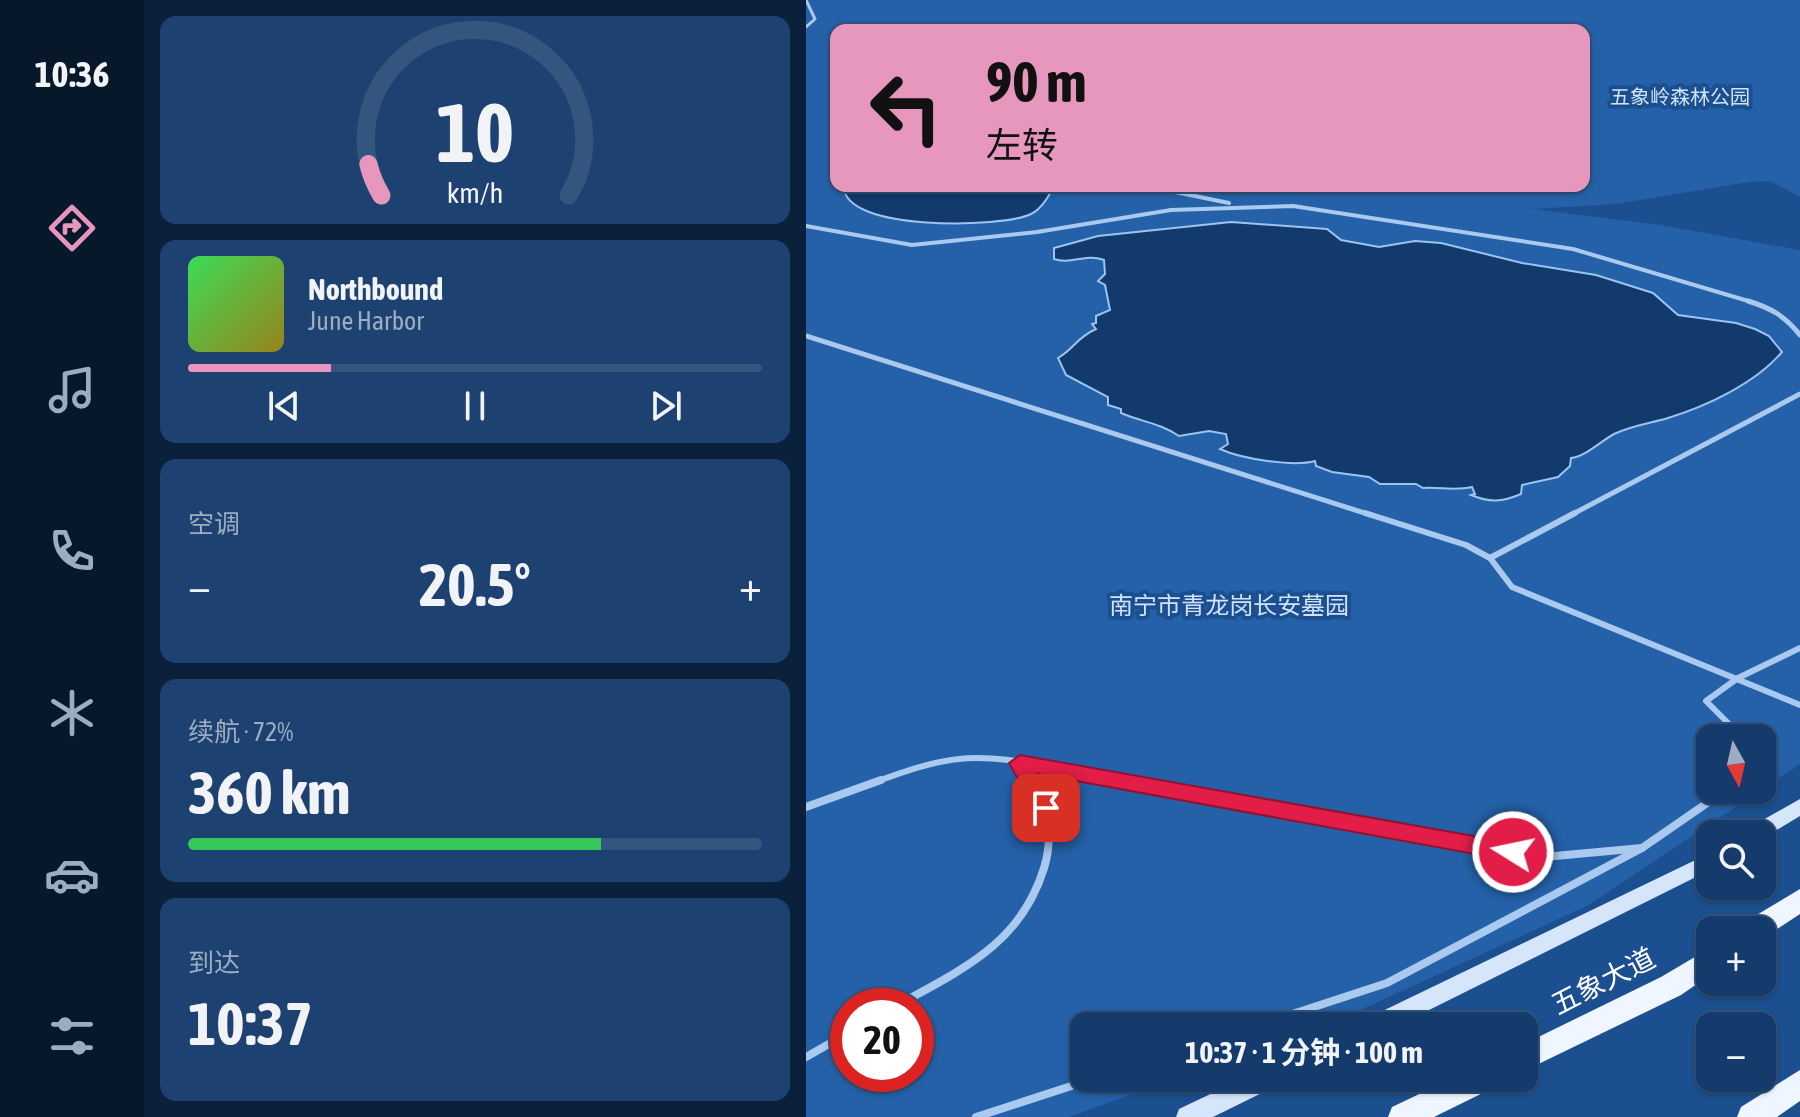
<!DOCTYPE html>
<html lang="zh">
<head>
<meta charset="utf-8">
<style>
  body { margin:0; font-family:"Asap Condensed","Noto Sans SC",sans-serif; background:#1d4271; color:#f1f3f6; height:100vh; display:flex; flex-direction:column; font-size:30px; white-space:nowrap }
  * { box-sizing:border-box; margin:0 }
  p { font-size:26px; color:#9dadc1 }
  .icon { flex:none; width:44px; height:44px; fill:none; stroke:currentColor; stroke-width:2; stroke-linecap:round; stroke-linejoin:round }
  .map { position:relative; flex:1; overflow:hidden }
  .drawer { display:flex; flex-direction:column; gap:16px; padding:16px; background:#0b203b; width:662px }
  .drawer>* { flex:none }
  .guide { position:absolute; left:24px; top:24px; width:760px; height:168px; border-radius:16px; box-shadow:0 2px 6px #0004,0 0 0 2px #33557e; background:#e797bd; color:#111; overflow:hidden }
  .needle { width:52px; rotate:172deg }
  .controls { position:absolute; left:890px; top:724px; display:grid; gap:16px }
  .controls a { display:grid; place-items:center; width:80px; height:80px; border-radius:16px; background:#143b6b; box-shadow:0 2px 6px #0004,0 0 0 2px #33557e; font-size:40px }
  .speed { position:absolute; left:24px; top:988px; display:flex; gap:16px; font-size:40px; font-weight:700; text-align:center }
  .speed>* { display:grid; place-content:center; width:104px; height:104px; border-radius:50%; background:#143b6b; box-shadow:0 2px 6px #0004,0 0 0 2px #33557e; line-height:1 }
  .speed .limit { border:12px solid #d22; background:#fff; color:#111 }
  .pin { position:absolute; display:grid; place-items:center; width:68px; height:68px; color:#fff; margin:-34px; border-radius:16px; box-shadow:0 4px 12px #0006 }
  .me { position:absolute; width:88px; margin:-44px; rotate:280deg; stroke-linejoin:round; filter:drop-shadow(0 0 6px #0008) }
  .turn { display:flex; align-items:center; gap:28px; height:168px; padding:0 24px; font-size:36px }
  .turn .icon { width:104px; height:104px; stroke-width:2.5 }
  .turn b { display:block; font-size:56px; line-height:68px }
  .big { font-size:60px; font-weight:700; line-height:1.1 }
  .drawer .tile { flex:1; display:flex; flex-direction:column; justify-content:center; gap:12px; min-width:0; padding:0 28px; border-radius:16px; background:#1d4271 }
  .drawer .dial { align-items:center; gap:0 }
  .dial svg { height:208px; overflow:visible; fill:none; stroke:#33557e; stroke-width:7; stroke-linecap:round; text-anchor:middle }
  .dial text { fill:#f1f3f6; stroke:none }
  .song { display:flex; align-items:center; gap:24px }
  .cover { width:96px; height:96px; border-radius:12px; background:linear-gradient(135deg,hsl(130 70% 55%),hsl(50 70% 35%)) }
  .played { height:8px; border-radius:4px; background:linear-gradient(90deg,#e797bd 25%,#33557e 25%) }
  .keys { display:flex; justify-content:space-around; direction:ltr }
  .heat { display:flex; justify-content:space-between; align-items:center; font-size:44px; direction:ltr }
  .charge { height:12px; border-radius:6px; background:linear-gradient(90deg,#34c759 72%,#33557e 0) }
  .trip { position:absolute; left:264px; top:1012px; width:468px; height:80px; border-radius:16px; background:#143b6b; box-shadow:0 2px 6px #0004,0 0 0 2px #33557e; font-weight:700; line-height:80px; text-align:center }
  main { display:flex; flex:1; min-height:0 }
  .dock { display:flex; flex-direction:column; width:144px; justify-content:space-around; align-items:center; background:#08182b; color:#9dadc1 }
  .dock .icon { width:56px; height:56px }
  .dock .selected { color:#e797bd }
  .dock b { font-size:36px; color:#f1f3f6 }
  .map>svg:first-child { display:block }
  .green { fill:#2461a8; fill-rule:evenodd }
  .water { fill:#123a6d; stroke:#9cc4f0; stroke-width:2 }
  .lines { fill:none; stroke-linecap:round; stroke-linejoin:round }
  .lane-far4 { stroke:#a9c9ee; stroke-width:3 }
  .lane-far3 { stroke:#a9c9ee; stroke-width:4 }
  .lane-far2 { stroke:#a9c9ee; stroke-width:5 }
  .lane-far1 { stroke:#a9c9ee; stroke-width:6 }
  .lane { stroke:#a9c9ee; stroke-width:8 }
  .secondary { fill:#d6e6fa; fill-rule:evenodd }
  .primary { fill:#f0f6ff; fill-rule:evenodd }
  .route { fill:#e11d48; stroke:#92132f; stroke-width:2 }
  .labels { text-anchor:middle; stroke-width:8; stroke-linejoin:round; paint-order:stroke }
  .far-park-label { font-size:20px; fill:#cfe3fa; stroke:#1b4f8f }
  .park-label { font-size:24px; fill:#cfe3fa; stroke:#1b4f8f }
  .near-street-label { font-size:28px; fill:#fff; stroke:#1b4f8f }
</style>
</head>
<body>
<main>
<nav class="dock">
<b>10:36</b>
<svg class="icon selected" aria-label="directions" viewBox="0 0 24 24"><path d="M12 3l9 9-9 9-9-9zM9 14v-3h6M13 9l2 2-2 2"/></svg>
<svg class="icon" aria-label="music" viewBox="0 0 24 24"><path d="M9 18V5l10-2v13"/><circle cx="6" cy="18" r="3"/><circle cx="16" cy="16" r="3"/></svg>
<svg class="icon" aria-label="phone" viewBox="0 0 24 24"><path d="M5 4h4l2 5-3 2q2 4 5 5l2-3 5 2v4C11 20 4 13 5 4z"/></svg>
<svg class="icon" aria-label="climate" viewBox="0 0 24 24"><path d="M12 3v18M4 7l16 10M4 17L20 7"/></svg>
<svg class="icon" aria-label="car" viewBox="0 0 24 24"><path d="M5 17H2v-5l4-1 3-4h7l3 4 3 1v5h-3M9 17h6M6 11h13"/><circle cx="7" cy="17" r="2"/><circle cx="17" cy="17" r="2"/></svg>
<svg class="icon" aria-label="filters" viewBox="0 0 24 24"><path d="M4 7h16M4 17h16"/><circle cx="9" cy="7" r="2"/><circle cx="15" cy="17" r="2"/></svg>
</nav>
<section class="drawer">
<div class="tile dial"><svg viewBox="0 0 100 80">
<path d="M14 69A42 42 0 1 1 86 69"/>
<path d="M14 69A42 42 0 0 1 9 57" stroke="#e797bd"/>
<text x="50" y="56" font-size="32" font-weight="700">10</text>
<text x="50" y="72" font-size="11">km/h</text>
</svg></div>
<div class="tile">
<div class="song"><i class="cover"></i><div><b>Northbound</b><p>June Harbor</p></div></div>
<div class="played"></div>
<div class="keys"><svg class="icon" aria-label="previous" viewBox="0 0 24 24"><path d="M18 5L8 12l10 7zM5 5v14"/></svg><svg class="icon" aria-label="pause" viewBox="0 0 24 24"><path d="M8 5v14M16 5v14"/></svg><svg class="icon" aria-label="next" viewBox="0 0 24 24"><path d="M6 5l10 7-10 7zM19 5v14"/></svg></div>
</div>
<div class="tile"><p>空调</p>
<div class="heat"><a>−</a><b class="big">20.5°</b><a>+</a></div>
</div>
<div class="tile"><p>续航 · 72%</p><b class="big">360 km</b><div class="charge"></div></div>
<div class="tile"><p>到达</p><b class="big">10:37</b></div>
</section>
<div class="map">
<svg width="994" height="1117" viewBox="0 0 994 1117">
  <rect width="100%" height="100%" fill="#1b4f8f"/>
  <!-- green -->
  <path class="green" d="M0 0H994V197L964 181 943 182 810 204 726 209 855 225 994 250V764L956 789V738H904V790H955L781 906 546 1014 513 1026H278V1078H370L263 1117H0ZM30 30H778V186H30ZM42 1006H110V1074H42Z"/>
  <!-- water -->
  <g class="water">
    <path d="M38 186H248C243 196 236 209 225 214 197 228 36 232 38 186Z"/>
    <path d="M425 222 521 229 535 240 573 247 609 241 635 243 716 263 790 275 847 293 872 315 930 323 949 329 963 336 976 352C950 383 901 406 862 418 845 423 824 426 808 434 795 441 779 457 765 458L764 466 752 477 716 485 715 494C696 502 684 503 665 495L669 494 666 487C648 491 635 487 617 488L610 484H574L563 477 526 472 510 466 509 461C487 467 436 459 414 449L422 444 420 434 403 431 373 436C354 423 336 422 315 413V409L302 405V397L260 375 252 358C269 348 270 338 290 329L286 324 290 323V316L304 310 299 285 292 281 299 274 298 260C279 253 265 265 248 259V248L292 236Z"/>
  </g>
  <g class="lines">
    <!-- lane-far4 -->
    <path class="lane-far4" d="M0 0 9 19 0 27"/>
    <!-- lane-far3 -->
    <g class="lane-far3">
      <path d="M340 186 423 203"/>
      <path d="M0 226 106 245 231 232 365 210 487 206 767 249 949 303"/>
    </g>
    <!-- lane-far2 -->
    <g class="lane-far2">
      <path d="M942 301C965 308 979 316 994 335"/>
      <path d="M0 336 565 515"/>
      <path d="M765 515 994 394"/>
    </g>
    <!-- lane-far1 -->
    <g class="lane-far1">
      <path d="M559 513 660 545 684 558 706 587 994 705"/>
      <path d="M684 558 769 513"/>
      <path d="M937 738 900 701 932 678 994 648"/>
      <path d="M214 763 226 782"/>
      <path d="M69 782C97 772 124 762 153 759 199 753 273 774 320 782"/>
    </g>
    <!-- lane -->
    <g class="lane">
      <path d="M308 780 738 857 836 848"/>
      <path d="M0 807 75 780"/>
      <path d="M90 1006C155 970 215 944 238 868 248 836 242 808 225 780"/>
      <path d="M450 1026 581 983 836 848 920 790"/>
      <path d="M0 1057 42 1033"/>
      <path d="M170 1117 290 1078"/>
    </g>
    <!-- secondary -->
    <g class="secondary">
      <path d="M994 799V816L956 839V834H938L941 829Z"/>
      <path d="M904 853V870L591 1026H557L560 1019Z"/>
      <path d="M438 1078H474L470 1086 407 1117H370L373 1109Z"/>
    </g>
    <!-- primary -->
    <g class="primary">
      <path d="M994 889V914L956 939V930H936L939 922Z"/>
      <path d="M904 948V975L875 995 718 1071V1044L855 977Z"/>
      <path d="M994 1070V1101L971 1117H931L935 1107Z"/>
      <path d="M647 1078H692L687 1088 628 1117H582L586 1107Z"/>
    </g>
  </g>
  <!-- route -->
  <path class="route" d="M214 755 707 843 716 845 719 852 716 858 707 861 232 774 252 808 248 814H232L203 763Z"/>
  <g class="labels">
    <!-- far-park labels -->
    <g class="far-park-label">
      <text x="874" y="104">五象岭森林公园</text>
    </g>
    <!-- park labels -->
    <g class="park-label">
      <text x="423" y="614">南宁市青龙岗长安墓园</text>
    </g>
    <!-- near-street labels -->
    <g class="near-street-label">
      <text transform="translate(797 981) rotate(-27)" y="10">五象大道</text>
    </g>
  </g>
</svg>
<div class="controls">
<a><svg class="needle" viewBox="-14 -14 28 28"><path d="M0-13l5 13h-10z" fill="#e53935"/><path d="M0 13l5-13h-10z" fill="#9dadc1"/></svg></a>
<a><svg class="icon" aria-label="search" viewBox="0 0 24 24"><circle cx="10" cy="10" r="6"/><path d="M15 15l6 6"/></svg></a>
<a>+</a>
<a>−</a>
</div>
<div class="speed"><div class="limit">20</div></div>
<div class="pin" style="left:240px;top:808px;background:#d93025"><svg class="icon" aria-label="arrive" viewBox="0 0 24 24"><path d="M6 21V4h12l-3 4 3 4H6"/></svg></div>
<svg class="me" style="left:707px;top:852px" viewBox="-20 -20 40 40"><circle r="17" fill="#e11d48" stroke="#fff" stroke-width="3"/><path d="M0-11L8 9 0 5-8 9z" fill="#fff"/></svg>
<div class="trip">10:37 · 1 分钟 · 100 m</div>
<div class="guide">
<div class="turn"><svg class="icon" aria-label="left" viewBox="0 0 24 24"><path d="M17 20v-9H6M10 6l-5 5 5 5"/></svg><div><b>90 m</b>左转</div></div>
</div>
</div>
</main>
</body>
</html>
